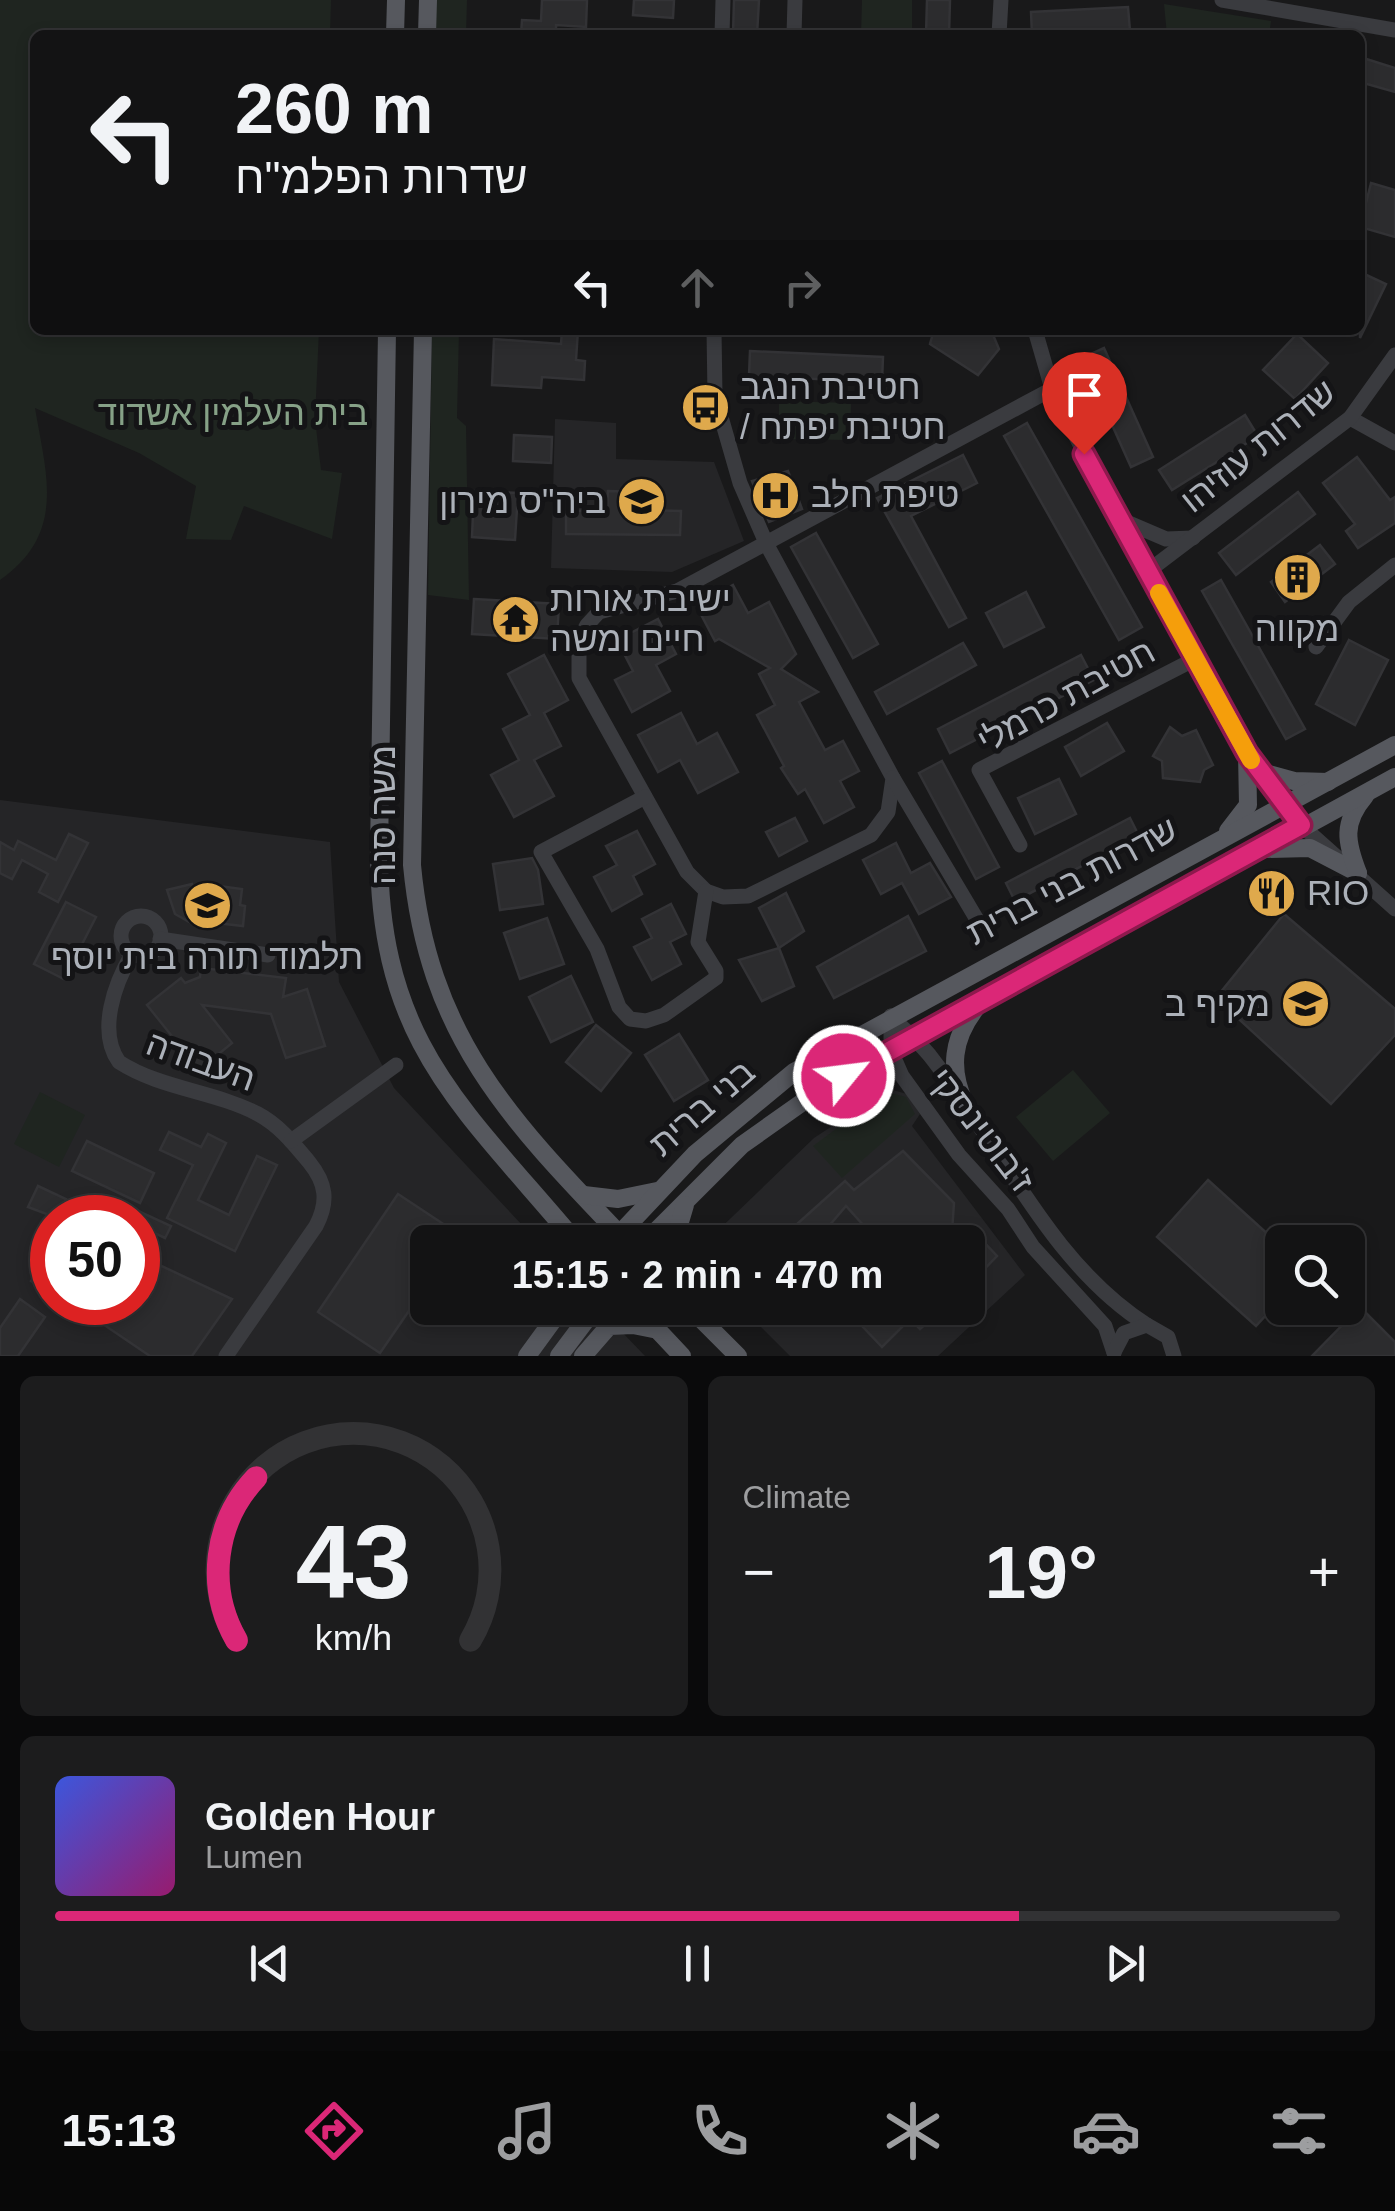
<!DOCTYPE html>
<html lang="en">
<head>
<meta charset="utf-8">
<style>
  body { margin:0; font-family:Arial,Heebo,sans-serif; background:#1c1c1d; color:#f1f3f6; height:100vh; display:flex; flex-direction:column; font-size:38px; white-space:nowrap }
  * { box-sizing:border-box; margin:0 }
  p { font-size:32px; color:#9d9ea0 }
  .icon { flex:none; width:55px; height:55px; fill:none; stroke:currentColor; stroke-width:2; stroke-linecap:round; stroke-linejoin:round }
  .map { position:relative; height:1356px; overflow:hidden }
  .side { display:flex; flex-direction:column; gap:20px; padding:20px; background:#0a0a0b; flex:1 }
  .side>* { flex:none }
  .guide { position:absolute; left:30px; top:30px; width:1335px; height:305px; border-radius:15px; box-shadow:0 5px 15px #0003,0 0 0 2px #323234; background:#131314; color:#f1f3f6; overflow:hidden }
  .controls { position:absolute; left:1265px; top:1225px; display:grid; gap:20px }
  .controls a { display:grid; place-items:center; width:100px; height:100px; border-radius:15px; background:#131314; box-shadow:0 5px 15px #0003,0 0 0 2px #323234; font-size:50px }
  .speed { position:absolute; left:30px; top:1195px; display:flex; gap:20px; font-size:50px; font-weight:700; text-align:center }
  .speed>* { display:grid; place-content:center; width:130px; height:130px; border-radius:50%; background:#131314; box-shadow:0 5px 15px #0003,0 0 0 2px #323234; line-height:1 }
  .speed .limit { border:15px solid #d22; background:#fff; color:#111 }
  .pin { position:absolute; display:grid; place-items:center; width:85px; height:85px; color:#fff; margin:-102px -42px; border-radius:50% 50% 50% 0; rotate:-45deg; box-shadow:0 0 10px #0007 }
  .pin .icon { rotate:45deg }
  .me { position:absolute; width:110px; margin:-55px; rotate:61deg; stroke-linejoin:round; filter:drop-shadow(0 0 8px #0008) }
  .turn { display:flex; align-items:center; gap:35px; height:210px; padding:0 40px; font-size:45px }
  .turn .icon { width:130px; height:130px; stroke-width:2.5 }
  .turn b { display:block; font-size:70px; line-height:85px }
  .lanes { display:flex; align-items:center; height:95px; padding:0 40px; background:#0003; justify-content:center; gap:50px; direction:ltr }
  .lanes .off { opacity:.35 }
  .big { font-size:75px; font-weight:700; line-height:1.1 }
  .side .tile { flex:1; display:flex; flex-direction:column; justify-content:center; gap:15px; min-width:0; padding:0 35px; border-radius:15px; background:#1c1c1d }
  .side .dial { align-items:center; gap:0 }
  .dial svg { height:260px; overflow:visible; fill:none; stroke:#323234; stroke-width:7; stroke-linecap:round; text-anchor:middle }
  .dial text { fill:#f1f3f6; stroke:none }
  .song { display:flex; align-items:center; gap:30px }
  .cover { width:120px; height:120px; border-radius:15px; background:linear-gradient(135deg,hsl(230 70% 55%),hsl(320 70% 35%)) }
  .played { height:10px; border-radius:5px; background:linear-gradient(90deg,#db2777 75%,#323234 75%) }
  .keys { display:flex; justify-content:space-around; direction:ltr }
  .heat { display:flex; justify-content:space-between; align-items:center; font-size:55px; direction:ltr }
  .side .tiles { flex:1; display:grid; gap:20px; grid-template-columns:1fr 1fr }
  .tile:last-child { grid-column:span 2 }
  .trip { position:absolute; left:410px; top:1225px; width:575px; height:100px; border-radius:15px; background:#131314; box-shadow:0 5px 15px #0003,0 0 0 2px #323234; font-weight:700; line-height:100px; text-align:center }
  .tabs { display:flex; height:160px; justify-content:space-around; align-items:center; background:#080808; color:#9d9ea0 }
  .tabs .icon { width:70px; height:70px }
  .tabs .current { color:#db2777 }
  .tabs b { font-size:45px; color:#f1f3f6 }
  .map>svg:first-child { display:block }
  .built { fill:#252527; fill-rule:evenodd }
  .green { fill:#1f2520 }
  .building { fill:#2c2c2e; stroke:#333336; stroke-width:2.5 }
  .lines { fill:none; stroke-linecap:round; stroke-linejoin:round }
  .minor { stroke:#3a3b3f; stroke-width:15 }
  .major { stroke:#56585e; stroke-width:18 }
  .route-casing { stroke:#8e194d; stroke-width:25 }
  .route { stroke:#db2777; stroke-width:18 }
  .slow { stroke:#f59e0b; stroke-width:18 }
  .labels { text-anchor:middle; stroke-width:10; stroke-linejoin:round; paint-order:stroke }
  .poi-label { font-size:35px; fill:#acb1b9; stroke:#141416; text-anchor:start }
  .park-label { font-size:35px; fill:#86a187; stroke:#141416 }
  .street-label { font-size:35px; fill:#acb1b9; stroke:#141416 }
</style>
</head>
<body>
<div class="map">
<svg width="1395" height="1356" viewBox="0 0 1395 1356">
  <rect width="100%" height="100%" fill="#19191a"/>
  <!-- built -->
  <g class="built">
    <path d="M555 419 616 423V459L714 462 744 541 672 572 551 568Z"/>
    <path d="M0 800 330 842 339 982 394 1088 538 1242H428V1308H599L645 1356H0ZM52 1218H138V1302H52Z"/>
    <path d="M893 1090 907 1094 920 1114 912 1126 1025 1275 938 1356H790L742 1308H968V1242H706L814 1138 879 1095Z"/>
  </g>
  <!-- green -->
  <g class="green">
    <path d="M0 0H331L330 35H35V330H319L315 419 321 470 342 473 332 539 244 506 231 540 186 539 196 486 139 453 35 408C46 474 67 533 0 580Z"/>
    <path d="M436 0H467L466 35H435Z"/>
    <path d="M862 0H912V35H861Z"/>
    <path d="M1164 4 1271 21 1269 35H1167Z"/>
    <path d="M432 330H459L457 418 466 426 469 600 428 595Z"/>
    <path d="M779 401 851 403 850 440 779 439Z"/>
    <path d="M1073 1070 1110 1113 1053 1161 1016 1117Z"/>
    <path d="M40 1092 85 1115 59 1167 14 1144Z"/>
    <path d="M894 1094 906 1097 915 1114 842 1178 813 1146 879 1097Z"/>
  </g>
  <!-- building -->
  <g class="building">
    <path d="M542 0H587L586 27 556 25V35H521L522 20 541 21Z"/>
    <path d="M634 0H674L673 18 633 15Z"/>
    <path d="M734 0H759L757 35H733Z"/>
    <path d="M927 0H950L949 35H926Z"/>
    <path d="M1128 7 1130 31 1032 35 1031 12Z"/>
    <path d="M1360 57 1395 68V92L1360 82Z"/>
    <path d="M1371 183 1395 190V237L1360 227Z"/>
    <path d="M1360 272 1386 284 1360 338Z"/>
    <path d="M562 330H578L576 360 585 361 584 380 542 377 541 388 492 385 494 339 561 344Z"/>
    <path d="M934 330H991L999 349 978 375 930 344Z"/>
    <path d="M1297 334 1328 363 1295 399 1263 370Z"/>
    <path d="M1104 348 1153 457 1131 467 1082 358Z"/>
    <path d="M750 351 883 357 882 382 749 376Z"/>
    <path d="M1245 415 1258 436 1172 490 1159 470Z"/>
    <path d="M1027 423 1142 627 1119 640 1004 436Z"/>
    <path d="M514 435 552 437 551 463 513 461Z"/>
    <path d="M963 455 977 483 911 516 966 618 949 627 877 498Z"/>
    <path d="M1357 457 1390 500 1395 497V523L1358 548 1346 531 1355 524 1323 483Z"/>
    <path d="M788 471 802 509 769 522 752 481Z"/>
    <path d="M474 491 518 493 515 540 472 537Z"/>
    <path d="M608 491 638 492 640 510 681 511 680 535 566 534V512L607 508Z"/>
    <path d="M1298 492 1315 514 1236 575 1219 553Z"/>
    <path d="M816 533 878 644 853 658 791 547Z"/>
    <path d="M1320 545 1335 564 1285 602 1271 582Z"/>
    <path d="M1221 580 1305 729 1286 739 1202 591Z"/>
    <path d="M733 585 748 613 769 602 796 654 781 669 818 692 799 702 825 750 843 741 859 771 840 781 854 807 824 823 805 789 798 794 781 768 784 766 757 715 775 705 759 674 770 668 719 639 715 641 696 605Z"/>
    <path d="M1026 592 1044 627 1004 647 986 613Z"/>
    <path d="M474 599 559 604 557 639 472 634Z"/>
    <path d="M658 619 676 654 656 665 670 691 632 712 615 680 633 671 617 640Z"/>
    <path d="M1349 640 1388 660 1355 725 1316 704Z"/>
    <path d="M963 643 976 665 887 714 875 692Z"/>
    <path d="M544 655 568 700 544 713 561 746 534 760 554 796 514 817 491 775 519 760 503 729 530 715 508 674Z"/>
    <path d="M1081 655 1094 680 1041 707 1038 702 1026 708 1028 713 950 753 938 729Z"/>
    <path d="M681 713 697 744 717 733 738 772 698 793 680 760 658 772 638 735Z"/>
    <path d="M1107 723 1124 751 1081 776 1065 747Z"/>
    <path d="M1170 727 1182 736 1196 730 1213 765 1204 770 1200 782 1163 778 1162 761 1153 756Z"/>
    <path d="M942 761 999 867 976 879 919 773Z"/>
    <path d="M1059 779 1076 814 1035 834 1018 798Z"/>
    <path d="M795 818 807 841 779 856 766 832Z"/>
    <path d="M1130 818 1139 836 1015 901 1006 883Z"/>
    <path d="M637 831 655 864 633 876 642 894 612 911 594 877 617 865 606 846Z"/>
    <path d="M69 834 88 843 58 902 39 892 48 874 22 860 12 879 0 873V842L14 850 18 841 56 860Z"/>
    <path d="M896 843 911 873 930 863 951 897 919 914 902 883 881 894 863 860Z"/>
    <path d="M532 858 538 870 543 904 500 910 493 864Z"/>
    <path d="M192 884 206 921 211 885 242 889 240 905 245 906 243 926 199 921 193 924 175 914 167 890Z"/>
    <path d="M786 893 804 931 779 948 759 908Z"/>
    <path d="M66 902 96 917 64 979 34 964Z"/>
    <path d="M671 904 686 934 670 942 681 964 652 980 634 947 652 938 642 919Z"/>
    <path d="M1284 914 1395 1009V1035L1331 1104 1216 998Z"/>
    <path d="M908 916 926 951 834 998 817 967Z"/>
    <path d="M547 918 564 964 520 979 504 933Z"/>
    <path d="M779 948 794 986 762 1001 739 960Z"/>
    <path d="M201 968 286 978 283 997 307 989 325 1046 286 1058 271 1014 202 1005 232 1043 199 1070 147 1005 181 978 185 983 200 977Z"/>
    <path d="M571 976 593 1022 551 1042 529 997Z"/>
    <path d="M596 1025 631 1053 601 1091 566 1062Z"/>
    <path d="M679 1034 708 1080 674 1101 645 1055Z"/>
    <path d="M169 1132 201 1147 208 1134 226 1143 198 1200 229 1215 257 1156 277 1165 235 1251 167 1218 193 1165 160 1150Z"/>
    <path d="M87 1141 154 1173 140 1203 72 1171Z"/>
    <path d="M903 1151 954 1203 952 1232 983 1235 982 1240 997 1256 968 1286V1242H867L873 1236 846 1206 823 1233 832 1242H777L845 1181 854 1190Z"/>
    <path d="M1208 1180 1282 1247V1307L1278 1302 1256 1326 1157 1237Z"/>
    <path d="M38 1186 66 1199 57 1218 28 1207Z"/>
    <path d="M398 1194 460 1235 455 1242H428V1283L380 1353 318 1312Z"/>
    <path d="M138 1211 171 1226 165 1238 138 1225Z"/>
    <path d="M52 1250V1296L31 1281Z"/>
    <path d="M138 1255 232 1299 192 1356H150L91 1316 101 1302H138Z"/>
    <path d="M20 1299 45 1317 18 1356H0V1328Z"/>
    <path d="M1360 1307 1395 1342V1356H1312Z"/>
    <path d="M845 1308H944L920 1329 910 1319 882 1347Z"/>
  </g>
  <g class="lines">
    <!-- minor -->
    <g class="minor">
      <path d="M1222 0 1395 30"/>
      <path d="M722 35 723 0"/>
      <path d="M794 35 795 0"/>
      <path d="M999 35 1001 0"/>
      <path d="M714 330 715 396 740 483 767 545 893 778 888 812 871 835 748 896 723 897 706 891 687 872 579 678V640L587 625 599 612 677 591 1052 389"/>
      <path d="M1035 330 1052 389 1117 518 1258 771 1301 825 1395 909"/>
      <path d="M1350 418 1395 443"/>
      <path d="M1117 518 1166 539 1193 538"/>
      <path d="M1147 572 1350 418 1395 355"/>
      <path d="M1316 647 1349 602 1395 565"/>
      <path d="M893 778 979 923"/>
      <path d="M645 797 541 852 597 949 619 1007 630 1019 646 1021 664 1015 716 978V971L698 942 706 891"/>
      <path d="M1020 845 979 770 1195 659"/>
      <circle cx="141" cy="936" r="20"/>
      <path d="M160 939 268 955"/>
      <path d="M132 954C115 983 97 1031 119 1062 161 1089 214 1091 258 1114 279 1125 294 1144 309 1162 326 1183 329 1201 316 1226L226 1356"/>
      <path d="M891 1016V1051L902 1076 959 1155 1008 1209 1033 1247 1105 1326 1114 1353"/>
      <path d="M891 1016C905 1031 922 1044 934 1061 1002 1149 1051 1264 1147 1325"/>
      <path d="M291 1141 396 1065"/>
      <path d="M1114 1352 1124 1333 1147 1325 1168 1337 1174 1356"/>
    </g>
    <!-- major -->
    <g class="major">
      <path d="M395 35 396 0"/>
      <path d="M427 35 428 0"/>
      <path d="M387 330 379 853C380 1044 463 1107 576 1242"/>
      <path d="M423 330 412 865C428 1038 512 1122 627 1242"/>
      <path d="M1258 771 1294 781 1328 782"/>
      <path d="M1228 831 1248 805 1247 753"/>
      <path d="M1266 849 1310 848 1358 873"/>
      <path d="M1358 873C1346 842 1342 823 1365 796"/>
      <path d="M965 1104C949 1069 952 1039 976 1008"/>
      <path d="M584 1195 618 1199 657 1191"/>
      <path d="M612 1242 695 1154 794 1072 1395 745"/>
      <path d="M645 1242 742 1145 807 1099 1395 777"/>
      <path d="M674 1242 685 1205"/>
      <path d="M637 1308 682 1356"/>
      <path d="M690 1308 738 1356"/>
      <path d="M527 1356 562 1308"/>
      <path d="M559 1356 595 1308"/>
      <path d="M583 1356 609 1326 633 1325 658 1330"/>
    </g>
  </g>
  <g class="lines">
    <defs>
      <path id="route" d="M844 1076 1301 825 1247 753 1084 454"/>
    </defs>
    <!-- route casing -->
    <use href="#route" class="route-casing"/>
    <!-- route -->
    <use href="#route" class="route"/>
    <!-- slow -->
    <path class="slow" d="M1159 593 1251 760"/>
  </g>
  <!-- icons -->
  <defs>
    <symbol id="bus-disc" viewBox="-11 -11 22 22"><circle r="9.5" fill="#dfa94c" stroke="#141416"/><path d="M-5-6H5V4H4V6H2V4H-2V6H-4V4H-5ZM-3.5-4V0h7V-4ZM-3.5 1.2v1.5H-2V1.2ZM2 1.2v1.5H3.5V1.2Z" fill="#111"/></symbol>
    <symbol id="hospital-disc" viewBox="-11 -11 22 22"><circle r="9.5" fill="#dfa94c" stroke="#141416"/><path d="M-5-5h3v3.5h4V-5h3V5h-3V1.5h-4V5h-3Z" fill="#111"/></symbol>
    <symbol id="school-disc" viewBox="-11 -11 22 22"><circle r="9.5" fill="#dfa94c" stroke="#141416"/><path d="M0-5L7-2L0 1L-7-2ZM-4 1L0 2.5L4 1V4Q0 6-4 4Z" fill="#111"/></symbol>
    <symbol id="building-disc" viewBox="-11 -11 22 22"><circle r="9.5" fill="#dfa94c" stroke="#141416"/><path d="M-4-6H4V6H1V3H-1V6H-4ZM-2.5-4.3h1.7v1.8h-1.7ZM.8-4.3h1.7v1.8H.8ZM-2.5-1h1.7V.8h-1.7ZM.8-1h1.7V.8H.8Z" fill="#111"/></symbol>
    <symbol id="temple-disc" viewBox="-11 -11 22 22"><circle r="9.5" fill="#dfa94c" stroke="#141416"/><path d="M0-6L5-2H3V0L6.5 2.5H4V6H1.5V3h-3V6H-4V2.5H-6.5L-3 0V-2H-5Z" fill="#111"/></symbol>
    <symbol id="restaurant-disc" viewBox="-11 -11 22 22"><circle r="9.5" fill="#dfa94c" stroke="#141416"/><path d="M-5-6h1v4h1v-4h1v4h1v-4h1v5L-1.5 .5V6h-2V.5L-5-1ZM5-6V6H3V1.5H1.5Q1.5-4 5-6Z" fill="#111"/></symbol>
  </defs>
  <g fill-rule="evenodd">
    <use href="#bus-disc" x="678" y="380" width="55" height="55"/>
    <use href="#hospital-disc" x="748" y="468" width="55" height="55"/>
    <use href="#school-disc" x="614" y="474" width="55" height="55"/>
    <use href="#building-disc" x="1270" y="550" width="55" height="55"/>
    <use href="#temple-disc" x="488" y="592" width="55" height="55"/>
    <use href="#restaurant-disc" x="1244" y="866" width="55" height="55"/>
    <use href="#school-disc" x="180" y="878" width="55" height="55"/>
    <use href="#school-disc" x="1278" y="976" width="55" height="55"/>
  </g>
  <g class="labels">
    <!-- poi labels -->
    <g class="poi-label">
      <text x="740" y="399">חטיבת הנגב<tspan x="740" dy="40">/ חטיבת יפתח</tspan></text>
      <text x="811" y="507">טיפת חלב</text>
      <text x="606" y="513" text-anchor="end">ביה"ס מירון</text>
      <text x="550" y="611">ישיבת אורות<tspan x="550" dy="40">חיים ומשה</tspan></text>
      <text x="1297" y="641" text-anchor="middle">מקווה</text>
      <text x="1307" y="905">RIO</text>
      <text x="207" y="969" text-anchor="middle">תלמוד תורה בית יוסף</text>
      <text x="1270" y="1016" text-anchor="end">מקיף ב</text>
    </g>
    <!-- park labels -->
    <g class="park-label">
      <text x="233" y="425">בית העלמין אשדוד</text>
    </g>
    <!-- street labels -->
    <g class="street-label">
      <text transform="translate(1258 446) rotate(-39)" y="12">שדרות עוזיהו</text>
      <text transform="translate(1066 696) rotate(-29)" y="12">חטיבת כרמלי</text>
      <text transform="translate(383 815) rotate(-90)" y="12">משה סנה</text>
      <text transform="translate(1072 881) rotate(-28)" y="12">שדרות בני ברית</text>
      <text transform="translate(201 1061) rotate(20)" y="12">העבודה</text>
      <text transform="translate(702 1108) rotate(-41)" y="12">בני ברית</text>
      <text transform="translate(982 1130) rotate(52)" y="12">ז'בוטינסקי</text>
    </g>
  </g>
</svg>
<div class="controls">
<a><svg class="icon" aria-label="search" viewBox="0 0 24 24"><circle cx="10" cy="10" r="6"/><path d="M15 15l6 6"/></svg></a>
</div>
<div class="speed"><div class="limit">50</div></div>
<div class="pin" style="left:1084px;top:454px;background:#d93025"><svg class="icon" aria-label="arrive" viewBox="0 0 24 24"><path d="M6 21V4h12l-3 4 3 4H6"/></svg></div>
<svg class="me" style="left:844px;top:1076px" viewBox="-20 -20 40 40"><circle r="17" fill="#db2777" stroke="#fff" stroke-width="3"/><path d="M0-11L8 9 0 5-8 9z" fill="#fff"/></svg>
<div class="trip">15:15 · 2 min · 470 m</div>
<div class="guide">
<div class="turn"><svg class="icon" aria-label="left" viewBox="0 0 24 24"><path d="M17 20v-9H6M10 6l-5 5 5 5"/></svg><div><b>260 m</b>שדרות הפלמ&quot;ח</div></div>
<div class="lanes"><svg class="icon" aria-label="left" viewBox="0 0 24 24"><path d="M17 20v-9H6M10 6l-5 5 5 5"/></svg><svg class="icon off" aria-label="ahead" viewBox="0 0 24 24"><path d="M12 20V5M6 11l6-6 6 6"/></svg><svg class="icon off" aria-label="right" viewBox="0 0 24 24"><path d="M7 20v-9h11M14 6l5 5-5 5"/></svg></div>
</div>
</div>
<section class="side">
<div class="tiles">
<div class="tile dial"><svg viewBox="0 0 100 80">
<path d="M14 69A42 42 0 1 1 86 69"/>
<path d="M14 69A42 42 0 0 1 20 19" stroke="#db2777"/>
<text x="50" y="56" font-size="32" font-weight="700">43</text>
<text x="50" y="72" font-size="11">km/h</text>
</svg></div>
<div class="tile"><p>Climate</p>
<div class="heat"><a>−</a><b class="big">19°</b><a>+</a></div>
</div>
<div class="tile">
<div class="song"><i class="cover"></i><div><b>Golden Hour</b><p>Lumen</p></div></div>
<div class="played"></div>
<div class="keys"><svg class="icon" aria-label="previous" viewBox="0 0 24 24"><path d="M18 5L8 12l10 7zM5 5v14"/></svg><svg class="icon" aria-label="pause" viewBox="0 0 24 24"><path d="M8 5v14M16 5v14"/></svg><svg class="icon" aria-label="next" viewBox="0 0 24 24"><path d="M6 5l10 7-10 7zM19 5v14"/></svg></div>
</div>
</div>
</section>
<nav class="tabs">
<b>15:13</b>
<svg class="icon current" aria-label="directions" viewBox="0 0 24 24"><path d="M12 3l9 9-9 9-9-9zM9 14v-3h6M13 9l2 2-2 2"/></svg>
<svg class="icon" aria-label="music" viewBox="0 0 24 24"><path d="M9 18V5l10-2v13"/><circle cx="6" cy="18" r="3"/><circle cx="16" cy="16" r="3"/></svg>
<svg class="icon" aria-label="phone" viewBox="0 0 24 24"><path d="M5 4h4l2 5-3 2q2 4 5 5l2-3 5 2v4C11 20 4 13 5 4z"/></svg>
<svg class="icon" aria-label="climate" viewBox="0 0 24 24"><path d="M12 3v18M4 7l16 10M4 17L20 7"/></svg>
<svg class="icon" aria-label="car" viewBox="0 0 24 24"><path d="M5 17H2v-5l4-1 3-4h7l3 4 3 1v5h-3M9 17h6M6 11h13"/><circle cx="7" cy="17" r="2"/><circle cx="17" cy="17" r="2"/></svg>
<svg class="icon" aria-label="filters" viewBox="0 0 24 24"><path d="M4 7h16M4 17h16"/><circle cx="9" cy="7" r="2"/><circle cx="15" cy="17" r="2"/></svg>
</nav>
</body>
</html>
